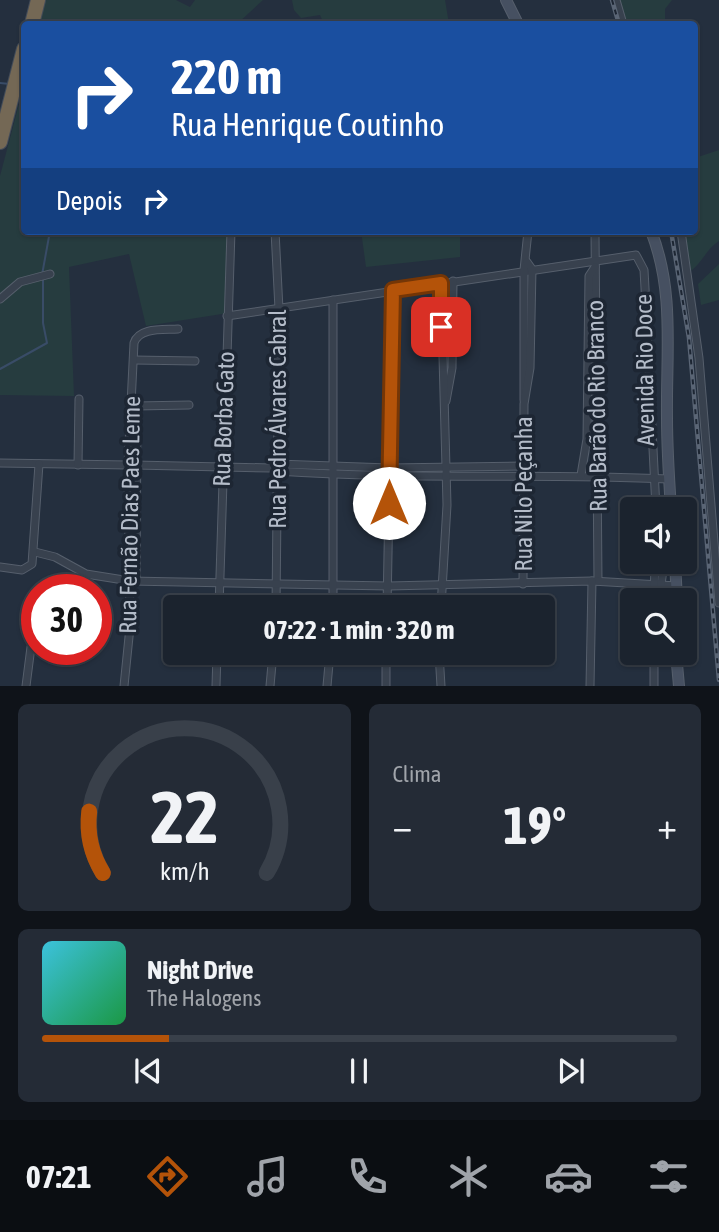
<!DOCTYPE html>
<html lang="pt">
<head>
<meta charset="utf-8">
<style>
  body { margin:0; font-family:"Asap Condensed",sans-serif; background:#242b36; color:#f1f3f6; height:100vh; display:flex; flex-direction:column; font-size:26px; white-space:nowrap }
  * { box-sizing:border-box; margin:0 }
  p { font-size:23px; color:#a0a4aa }
  .icon { flex:none; width:38px; height:38px; fill:none; stroke:currentColor; stroke-width:2; stroke-linecap:round; stroke-linejoin:round }
  .map { position:relative; height:686px; overflow:hidden }
  .drawer { display:flex; flex-direction:column; gap:18px; padding:18px; background:#0f1319; flex:1 }
  .drawer>* { flex:none }
  .banner { position:absolute; left:21px; top:21px; width:677px; height:214px; border-radius:7px; box-shadow:0 2px 5px #0004,0 0 0 2px #39404a; background:#1a4fa0; color:#fff; overflow:hidden }
  .controls { position:absolute; left:620px; top:497px; display:grid; gap:14px }
  .controls a { display:grid; place-items:center; width:77px; height:77px; border-radius:7px; background:#1b232e; box-shadow:0 2px 5px #0004,0 0 0 2px #39404a; font-size:35px }
  .speed { position:absolute; left:21px; top:574px; display:flex; gap:14px; font-size:35px; font-weight:700; text-align:center }
  .speed>* { display:grid; place-content:center; width:91px; height:91px; border-radius:50%; background:#1b232e; box-shadow:0 2px 5px #0004,0 0 0 2px #39404a; line-height:1 }
  .speed .limit { border:10px solid #d22; background:#fff; color:#111 }
  .pin { position:absolute; display:grid; place-items:center; width:60px; height:60px; color:#fff; margin:-30px; border-radius:14px; box-shadow:0 4px 10px #0006 }
  .me { position:absolute; width:77px; margin:-38px; rotate:0deg; stroke-linejoin:round; filter:drop-shadow(0 0 5px #0008) }
  .turn { display:flex; align-items:center; gap:24px; height:147px; padding:0 35px; font-size:32px }
  .turn .icon { width:91px; height:91px; stroke-width:2.5 }
  .turn b { display:block; font-size:49px; line-height:60px }
  .then { display:flex; align-items:center; height:66px; padding:0 35px; background:#0003; gap:14px; font-size:26px }
  .big { font-size:52px; font-weight:700; line-height:1.1 }
  .drawer .card { flex:1; display:flex; flex-direction:column; justify-content:center; gap:10px; min-width:0; padding:0 24px; border-radius:10px; background:#242b36 }
  .drawer .dial { align-items:center; gap:0 }
  .dial svg { height:182px; overflow:visible; fill:none; stroke:#39404a; stroke-width:7; stroke-linecap:round; text-anchor:middle }
  .dial text { fill:#f1f3f6; stroke:none }
  .song { display:flex; align-items:center; gap:21px }
  .cover { width:84px; height:84px; border-radius:10px; background:linear-gradient(135deg,hsl(190 70% 55%),hsl(140 70% 35%)) }
  .played { height:7px; border-radius:4px; background:linear-gradient(90deg,#b45309 20%,#39404a 20%) }
  .keys { display:flex; justify-content:space-around; direction:ltr }
  .heat { display:flex; justify-content:space-between; align-items:center; font-size:38px; direction:ltr }
  .drawer .tiles { flex:1; display:grid; gap:18px; grid-template-columns:1fr 1fr }
  .card:last-child { grid-column:span 2 }
  .trip { position:absolute; left:163px; top:595px; width:392px; height:70px; border-radius:7px; background:#1b232e; box-shadow:0 2px 5px #0004,0 0 0 2px #39404a; font-weight:700; line-height:70px; text-align:center }
  .tabs { display:flex; height:112px; justify-content:space-around; align-items:center; background:#0b0e12; color:#a0a4aa }
  .tabs .icon { width:49px; height:49px }
  .tabs .active { color:#b45309 }
  .tabs b { font-size:32px; color:#f1f3f6 }
  .map>svg:first-child { display:block }
  .green { fill:#263c3f }
  .lines { fill:none; stroke-linecap:round; stroke-linejoin:round }
  .stream { stroke:#394c67; stroke-width:2 }
  .street-casing { stroke:#565f6c; stroke-width:9 }
  .secondary-casing { stroke:#565f6c; stroke-width:12 }
  .highway-casing { stroke:#434c59; stroke-width:16 }
  .street { stroke:#38414e; stroke-width:7 }
  .secondary { stroke:#465061; stroke-width:10 }
  .highway { stroke:#746855; stroke-width:14 }
  .rail-casing { stroke:#5a6575; stroke-width:4.5 }
  .rail { stroke:#1d2633; stroke-width:2; stroke-dasharray:5; stroke-linecap:butt }
  .route-casing { stroke:#753606; stroke-width:18 }
  .route { stroke:#b45309; stroke-width:12 }
  .labels { text-anchor:middle; stroke-width:7; stroke-linejoin:round; paint-order:stroke }
  .street-label { font-size:24px; fill:#b4bcc9; stroke:#1d2633 }
</style>
</head>
<body>
<div class="map">
<svg width="719" height="686" viewBox="0 0 719 686">
  <rect width="100%" height="100%" fill="#242f3e"/>
  <!-- green -->
  <g class="green">
    <path d="M42 0H176L190 7 195 0H263L237 24H36Z"/>
    <path d="M292 0H445L449 24H324L320 15 301 18 294 10Z"/>
    <path d="M616 0H672L665 9V24H623Z"/>
    <path d="M24 85V231H228V313L146 326 129 254 69 267 74 396 0 395V176Z"/>
    <path d="M719 150V241C706 249 702 264 689 272L680 231H695V158Z"/>
    <path d="M361 231H460V257L366 267Z"/>
    <path d="M719 264V300L701 305 698 284Z"/>
  </g>
  <g class="lines">
    <!-- stream -->
    <g class="stream">
      <path d="M0 83 10 84"/>
      <path d="M42 275 50 231"/>
      <path d="M0 369 47 343 43 323V280"/>
    </g>
    <defs>
      <g id="street">
        <path d="M616 0 623 24"/>
        <path d="M275 231 279 309 276 607"/>
        <path d="M595 231 598 581"/>
        <path d="M681 231 699 358 719 603"/>
        <path d="M0 299 20 282 50 274"/>
        <path d="M227 316 636 255 644 270 645 288 656 509"/>
        <path d="M134 360 195 361"/>
        <path d="M524 400V270L528 231"/>
        <path d="M446 401 452 368 453 281"/>
        <path d="M136 406 189 405"/>
        <path d="M0 463 128 465"/>
        <path d="M78 465 79 399"/>
        <path d="M135 465 271 468 277 471C408 480 538 473 669 479"/>
        <path d="M273 467 277 464 389 468 524 466"/>
        <path d="M581 475 587 439 589 276 595 267"/>
        <path d="M35 552 55 557 86 574 130 581 389 586 592 581 677 586"/>
        <path d="M0 567 22 570 32 564 39 464"/>
        <path d="M136 581 137 406"/>
        <path d="M523 584 524 404 530 368 532 269 527 262"/>
        <path d="M661 585 664 562"/>
        <path d="M654 600 655 562"/>
        <path d="M219 607 231 231"/>
        <path d="M333 607V300"/>
        <path d="M387 607 393 290"/>
        <path d="M441 607 447 505 441 283"/>
        <path d="M439 653 441 686"/>
        <path d="M26 686 31 647"/>
        <path d="M124 686 130 627 128 465 134 343C139 327 163 330 178 329"/>
        <path d="M216 686 217 653"/>
        <path d="M270 686 273 653"/>
        <path d="M327 686 330 653"/>
        <path d="M386 686V653"/>
        <path d="M590 686 592 581"/>
        <path d="M654 686V653"/>
      </g>
      <g id="secondary">
        <path d="M506 0 518 24"/>
        <path d="M651 231C675 291 666 354 667 418 667 448 669 479 671 509"/>
        <path d="M675 562 677 600"/>
        <path d="M676 653 679 686"/>
      </g>
      <g id="highway">
        <path d="M32 24 38 0"/>
        <path d="M0 142 24 49"/>
      </g>
    </defs>
    <!-- street casing -->
    <use href="#street" class="street-casing"/>
    <!-- secondary casing -->
    <use href="#secondary" class="secondary-casing"/>
    <!-- highway casing -->
    <use href="#highway" class="highway-casing"/>
    <!-- street -->
    <use href="#street" class="street"/>
    <!-- secondary -->
    <use href="#secondary" class="secondary"/>
    <!-- highway -->
    <use href="#highway" class="highway"/>
    <defs>
      <g id="rail">
        <path d="M612 0 619 24"/>
        <path d="M671 231 689 338 719 680"/>
      </g>
    </defs>
    <!-- rail casing -->
    <use href="#rail" class="rail-casing"/>
    <!-- rail -->
    <use href="#rail" class="rail"/>
  </g>
  <g class="lines">
    <defs>
      <path id="route" d="M389 503 393 290 441 283V327"/>
    </defs>
    <!-- route casing -->
    <use href="#route" class="route-casing"/>
    <!-- route -->
    <use href="#route" class="route"/>
  </g>
  <g class="labels">
    <!-- street labels -->
    <g class="street-label">
      <text transform="translate(645 370) rotate(-91)" y="8">Avenida Rio Doce</text>
      <text transform="translate(597 406) rotate(-91)" y="8">Rua Barão do Rio Branco</text>
      <text transform="translate(224 419) rotate(-88)" y="8">Rua Borba Gato</text>
      <text transform="translate(278 419) rotate(-90)" y="8">Rua Pedro Álvares Cabral</text>
      <text transform="translate(524 494) rotate(-90)" y="8">Rua Nilo Peçanha</text>
      <text transform="translate(130 515) rotate(-89)" y="8">Rua Fernão Dias Paes Leme</text>
    </g>
  </g>
</svg>
<div class="controls">
<a><svg class="icon" aria-label="sound" viewBox="0 0 24 24"><path d="M4 9h4l5-4v14l-5-4H4zM17 9q2 3 0 6"/></svg></a>
<a><svg class="icon" aria-label="search" viewBox="0 0 24 24"><circle cx="10" cy="10" r="6"/><path d="M15 15l6 6"/></svg></a>
</div>
<div class="speed"><div class="limit">30</div></div>
<div class="pin" style="left:441px;top:327px;background:#d93025"><svg class="icon" aria-label="arrive" viewBox="0 0 24 24"><path d="M6 21V4h12l-3 4 3 4H6"/></svg></div>
<svg class="me" style="left:389px;top:503px" viewBox="-20 -20 40 40"><circle r="19" fill="#fff"/><path d="M0-13L10 11 0 6-10 11z" fill="#b45309"/></svg>
<div class="trip">07:22 · 1 min · 320 m</div>
<div class="banner">
<div class="turn"><svg class="icon" aria-label="right" viewBox="0 0 24 24"><path d="M7 20v-9h11M14 6l5 5-5 5"/></svg><div><b>220 m</b>Rua Henrique Coutinho</div></div>
<div class="then">Depois<svg class="icon" aria-label="right" viewBox="0 0 24 24"><path d="M7 20v-9h11M14 6l5 5-5 5"/></svg></div>
</div>
</div>
<section class="drawer">
<div class="tiles">
<div class="card dial"><svg viewBox="0 0 100 80">
<path d="M14 69A42 42 0 1 1 86 69"/>
<path d="M14 69A42 42 0 0 1 8 42" stroke="#b45309"/>
<text x="50" y="56" font-size="32" font-weight="700">22</text>
<text x="50" y="72" font-size="11">km/h</text>
</svg></div>
<div class="card"><p>Clima</p>
<div class="heat"><a>−</a><b class="big">19°</b><a>+</a></div>
</div>
<div class="card">
<div class="song"><i class="cover"></i><div><b>Night Drive</b><p>The Halogens</p></div></div>
<div class="played"></div>
<div class="keys"><svg class="icon" aria-label="previous" viewBox="0 0 24 24"><path d="M18 5L8 12l10 7zM5 5v14"/></svg><svg class="icon" aria-label="pause" viewBox="0 0 24 24"><path d="M8 5v14M16 5v14"/></svg><svg class="icon" aria-label="next" viewBox="0 0 24 24"><path d="M6 5l10 7-10 7zM19 5v14"/></svg></div>
</div>
</div>
</section>
<nav class="tabs">
<b>07:21</b>
<svg class="icon active" aria-label="directions" viewBox="0 0 24 24"><path d="M12 3l9 9-9 9-9-9zM9 14v-3h6M13 9l2 2-2 2"/></svg>
<svg class="icon" aria-label="music" viewBox="0 0 24 24"><path d="M9 18V5l10-2v13"/><circle cx="6" cy="18" r="3"/><circle cx="16" cy="16" r="3"/></svg>
<svg class="icon" aria-label="phone" viewBox="0 0 24 24"><path d="M5 4h4l2 5-3 2q2 4 5 5l2-3 5 2v4C11 20 4 13 5 4z"/></svg>
<svg class="icon" aria-label="climate" viewBox="0 0 24 24"><path d="M12 3v18M4 7l16 10M4 17L20 7"/></svg>
<svg class="icon" aria-label="car" viewBox="0 0 24 24"><path d="M5 17H2v-5l4-1 3-4h7l3 4 3 1v5h-3M9 17h6M6 11h13"/><circle cx="7" cy="17" r="2"/><circle cx="17" cy="17" r="2"/></svg>
<svg class="icon" aria-label="filters" viewBox="0 0 24 24"><path d="M4 7h16M4 17h16"/><circle cx="9" cy="7" r="2"/><circle cx="15" cy="17" r="2"/></svg>
</nav>
</body>
</html>
